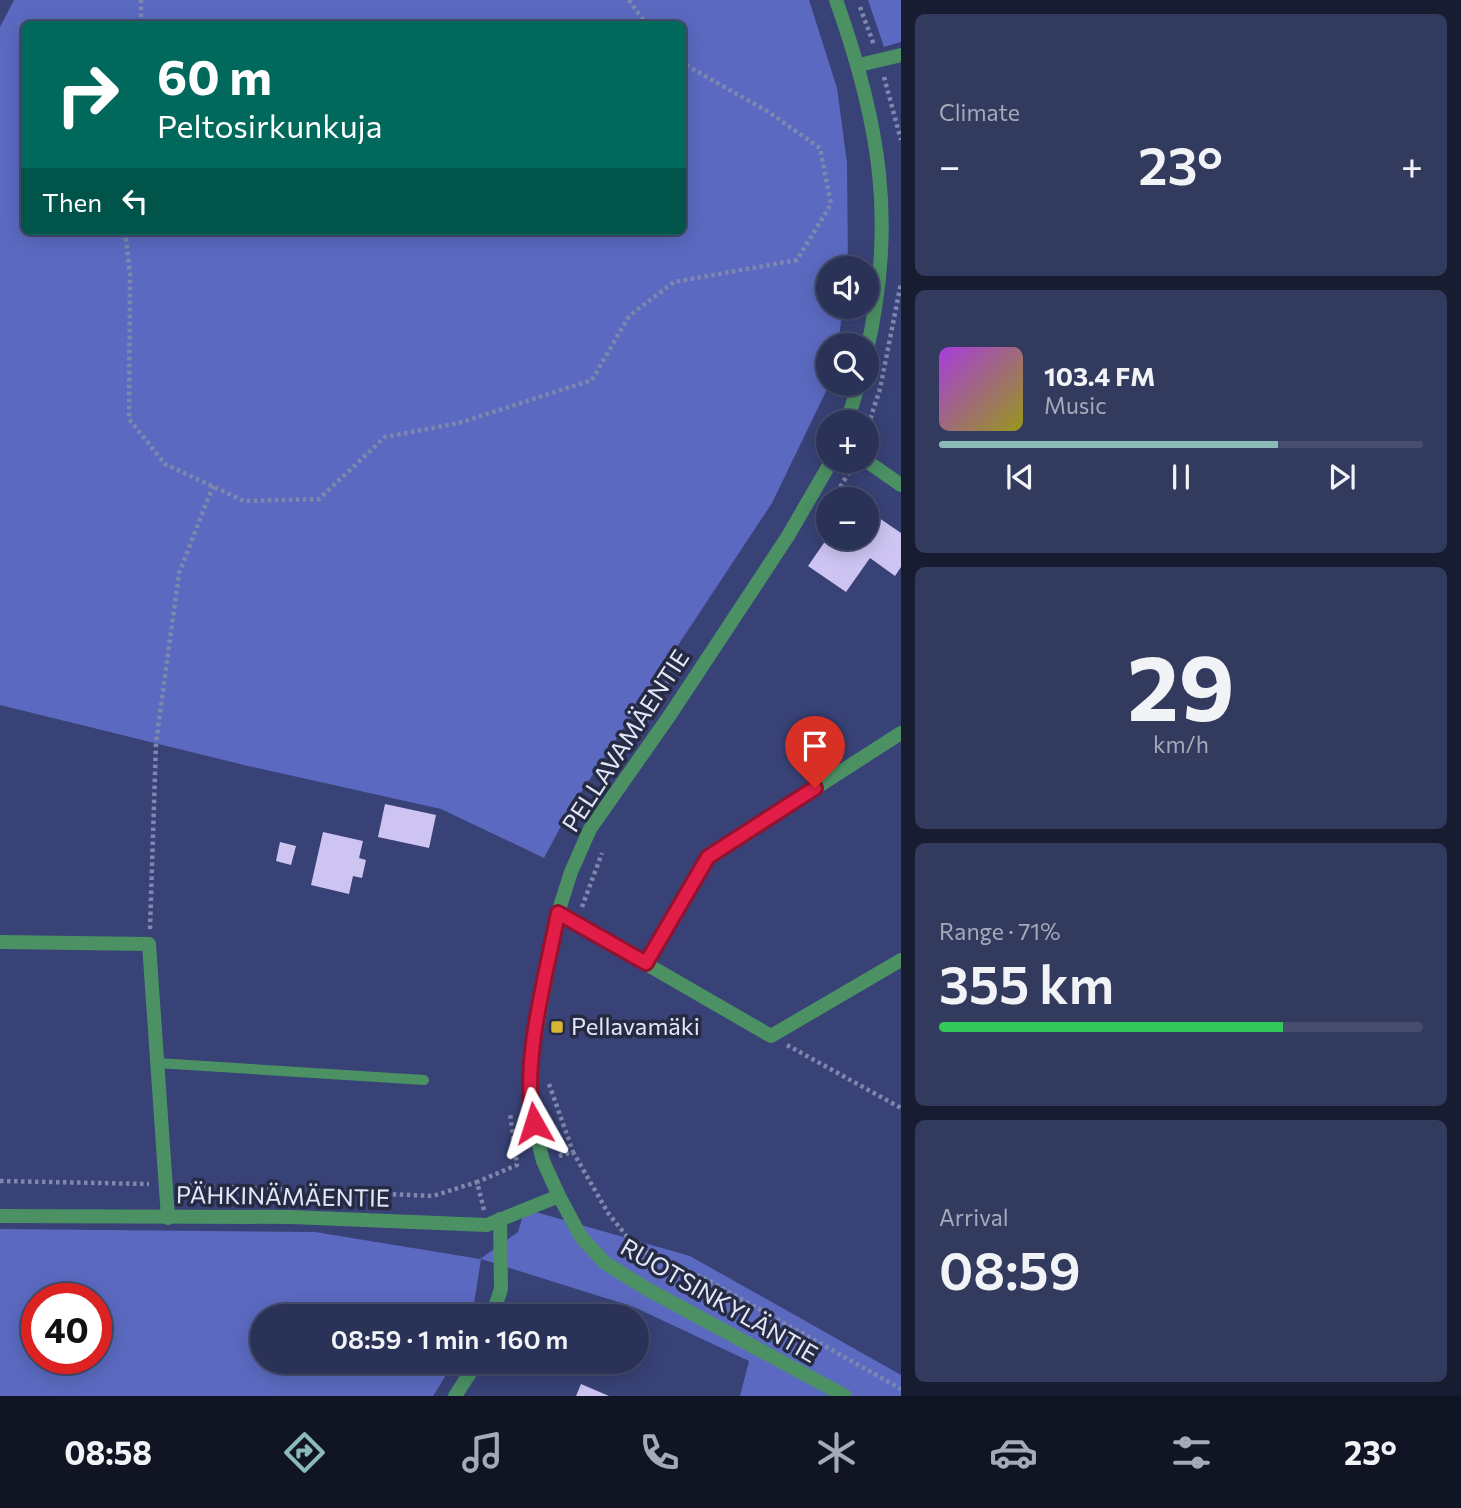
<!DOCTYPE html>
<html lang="en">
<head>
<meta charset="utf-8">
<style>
  body { margin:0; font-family:Commissioner,sans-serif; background:#323a5e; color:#f1f3f6; height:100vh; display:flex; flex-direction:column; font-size:26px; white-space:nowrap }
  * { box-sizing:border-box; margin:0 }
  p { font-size:23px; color:#a5aaba }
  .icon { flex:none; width:38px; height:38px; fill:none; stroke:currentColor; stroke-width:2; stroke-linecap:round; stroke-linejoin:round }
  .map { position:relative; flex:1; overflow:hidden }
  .side { display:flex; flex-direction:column; gap:14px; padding:14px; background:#171c30; width:560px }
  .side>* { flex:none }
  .guide { position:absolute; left:21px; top:21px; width:665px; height:214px; border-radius:10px; box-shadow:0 4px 18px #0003,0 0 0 2px #464d6e; background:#00695c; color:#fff; overflow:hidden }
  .tools { position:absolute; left:816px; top:256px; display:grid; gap:14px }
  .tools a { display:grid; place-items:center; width:63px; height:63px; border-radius:50%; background:#2a3258; box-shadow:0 4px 18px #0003,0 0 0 2px #464d6e; font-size:35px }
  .speed { position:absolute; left:21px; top:1283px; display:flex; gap:14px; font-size:35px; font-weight:700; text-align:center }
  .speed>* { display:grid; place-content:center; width:91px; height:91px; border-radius:50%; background:#2a3258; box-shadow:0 4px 18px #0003,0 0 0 2px #464d6e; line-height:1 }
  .speed .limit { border:10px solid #d22; background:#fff; color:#111 }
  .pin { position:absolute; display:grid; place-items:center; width:60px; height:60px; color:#fff; margin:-72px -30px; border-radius:50% 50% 50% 0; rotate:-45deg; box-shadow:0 0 7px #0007 }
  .pin .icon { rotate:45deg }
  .me { position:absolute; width:77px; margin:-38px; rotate:354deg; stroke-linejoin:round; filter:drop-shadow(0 0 5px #0008) }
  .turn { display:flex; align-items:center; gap:24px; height:147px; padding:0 21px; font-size:32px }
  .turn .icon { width:91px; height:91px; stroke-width:2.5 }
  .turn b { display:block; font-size:49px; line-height:60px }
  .then { display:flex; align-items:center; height:66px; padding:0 21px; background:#0003; gap:14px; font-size:26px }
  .big { font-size:52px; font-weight:600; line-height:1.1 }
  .side .tile { flex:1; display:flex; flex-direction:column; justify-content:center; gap:10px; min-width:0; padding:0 24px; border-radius:10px; background:#323a5e }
  .side .dial { align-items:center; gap:0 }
  .dial b { font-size:91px; line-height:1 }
  .song { display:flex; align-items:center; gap:21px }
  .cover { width:84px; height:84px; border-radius:10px; background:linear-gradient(135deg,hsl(280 70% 55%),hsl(60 70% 35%)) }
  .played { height:7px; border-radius:4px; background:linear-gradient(90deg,#8bbbb9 70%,#464d6e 70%) }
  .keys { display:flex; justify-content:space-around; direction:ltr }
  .heat { display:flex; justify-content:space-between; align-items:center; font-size:38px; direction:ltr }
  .charge { height:10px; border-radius:5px; background:linear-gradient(90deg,#34c759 71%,#464d6e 0) }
  .trip { position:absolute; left:250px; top:1304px; width:399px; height:70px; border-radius:35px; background:#2a3258; box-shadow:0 4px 18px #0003,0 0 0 2px #464d6e; font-weight:600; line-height:70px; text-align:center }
  .dock { display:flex; height:112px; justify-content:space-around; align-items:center; background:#111423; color:#a5aaba }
  .dock .icon { width:49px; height:49px }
  .dock .active { color:#8bbbb9 }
  .dock b { font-size:32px; color:#f1f3f6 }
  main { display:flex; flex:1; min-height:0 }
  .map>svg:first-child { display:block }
  .green { fill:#5b6ac0; fill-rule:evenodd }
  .building { fill:#cdc4f2 }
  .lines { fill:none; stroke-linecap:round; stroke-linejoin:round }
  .path { stroke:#7e87ad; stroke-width:4.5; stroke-dasharray:3.5 3.5; stroke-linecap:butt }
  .service { stroke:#4b9164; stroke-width:10 }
  .minor { stroke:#4b9164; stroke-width:14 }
  .tertiary { stroke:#4b9164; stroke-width:14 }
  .route-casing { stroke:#92132f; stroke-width:18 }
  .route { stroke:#e11d48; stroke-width:12 }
  .poi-dot { fill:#d6b534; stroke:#262b43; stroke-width:2.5 }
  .labels { text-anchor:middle; stroke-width:7; stroke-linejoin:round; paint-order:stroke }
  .street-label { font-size:24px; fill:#e1e7fa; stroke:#262b43 }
  .poi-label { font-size:24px; fill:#e1e7fa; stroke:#262b43; text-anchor:start }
</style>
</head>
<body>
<main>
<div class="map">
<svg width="901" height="1396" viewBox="0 0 901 1396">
  <rect width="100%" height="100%" fill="#384276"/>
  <!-- green -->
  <g class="green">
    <path d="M14 0H809L837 88 847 163 848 268H828V306H843L838 345H828V383H830L772 503 570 809 544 858 441 809 248 766 0 705V27ZM682 24V231H24V24Z"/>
    <path d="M868 0H901V42L884 47Z"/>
    <path d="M525 1209 690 1256 901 1375V1396H740L749 1361 634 1307 481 1259 472 1316H262V1362H454L433 1396H0V1229L315 1232 480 1259 518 1232ZM37 1298H96V1358H37Z"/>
  </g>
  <!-- building -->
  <g class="building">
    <path d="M866 509 901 533V567L895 576 870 558 846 592 808 566 828 537H866Z"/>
    <path d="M385 804 436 815 429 848 378 837Z"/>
    <path d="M323 832 363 841 359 858 366 860 362 878 353 876 349 894 311 885Z"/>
    <path d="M280 842 296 846 291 865 276 861Z"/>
    <path d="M581 1384 609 1396H576Z"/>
  </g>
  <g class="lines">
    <!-- path -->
    <g class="path">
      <path d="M629 0 646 24"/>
      <path d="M860 7 874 45"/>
      <path d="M141 24V0"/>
      <path d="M884 77 901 140"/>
      <path d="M125 231 130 274 129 419 165 464 244 501 319 499 385 437 459 423 592 380 629 316 674 282 797 260 831 204 820 148 767 111 682 63"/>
      <path d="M866 432 880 389 901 283"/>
      <path d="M821 446 828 427"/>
      <path d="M833 499 851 469"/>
      <path d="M603 775 667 682"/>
      <path d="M582 907 602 853"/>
      <path d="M150 929 156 743 179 573 213 486"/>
      <path d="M787 1045 901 1108"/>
      <path d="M549 1084 573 1152"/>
      <path d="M559 1156 573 1152 608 1213 633 1244 651 1256 706 1279 901 1389"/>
      <path d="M0 1181 149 1184"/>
      <path d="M183 1185 433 1196 477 1182"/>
      <path d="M484 1210 477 1182 517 1165 510 1113"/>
    </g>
    <!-- service -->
    <path class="service" d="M157 1063 424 1080"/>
    <!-- minor -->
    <g class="minor">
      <path d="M859 65 901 55"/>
      <path d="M865 460 901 485"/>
      <path d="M558 913 771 1036 901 960"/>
      <path d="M0 942 149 944 168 1218"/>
      <path d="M646 963 708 857 901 733"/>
      <path d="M492 1316 501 1289 500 1219"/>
      <path d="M455 1396 477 1362"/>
    </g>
    <!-- tertiary -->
    <g class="tertiary">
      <path d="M836 0C880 123 897 224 866 354"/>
      <path d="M847 422 859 383"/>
      <path d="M832 460 788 536 670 715 590 829 571 872 558 913 533 1051 529 1105 543 1161 559 1196 581 1237 605 1263 647 1289 845 1396"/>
      <path d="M0 1216 291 1217 487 1225 559 1196"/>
    </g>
  </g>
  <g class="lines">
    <defs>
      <path id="route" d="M534 1123C520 1066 547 972 558 913L646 963 708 857 815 788"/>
    </defs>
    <!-- route casing -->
    <use href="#route" class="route-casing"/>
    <!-- route -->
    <use href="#route" class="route"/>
  </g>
  <!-- markers -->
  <rect class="poi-dot" x="550" y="1020" width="14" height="14" rx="3.5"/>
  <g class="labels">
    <!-- street labels -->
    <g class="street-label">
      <text transform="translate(626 741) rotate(-57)" y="8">PELLAVAMÄENTIE</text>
      <text transform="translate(283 1197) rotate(1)" y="8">PÄHKINÄMÄENTIE</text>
      <text transform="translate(719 1301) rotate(30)" y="8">RUOTSINKYLÄNTIE</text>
    </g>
    <!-- poi labels -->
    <g class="poi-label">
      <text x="571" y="1035">Pellavamäki</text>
    </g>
  </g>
</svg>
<div class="tools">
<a><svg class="icon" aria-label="sound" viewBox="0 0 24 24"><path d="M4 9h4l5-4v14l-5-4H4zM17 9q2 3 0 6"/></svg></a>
<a><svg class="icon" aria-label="search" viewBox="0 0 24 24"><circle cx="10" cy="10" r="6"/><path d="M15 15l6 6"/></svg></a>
<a>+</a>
<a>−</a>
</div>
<div class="speed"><div class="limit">40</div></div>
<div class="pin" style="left:815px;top:788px;background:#d93025"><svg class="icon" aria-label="arrive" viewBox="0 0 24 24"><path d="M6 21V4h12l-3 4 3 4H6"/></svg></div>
<svg class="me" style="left:534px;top:1123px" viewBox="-20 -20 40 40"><path d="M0-17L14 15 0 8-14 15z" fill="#e11d48" stroke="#fff" stroke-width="4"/></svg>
<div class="trip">08:59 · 1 min · 160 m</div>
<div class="guide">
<div class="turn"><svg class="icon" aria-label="right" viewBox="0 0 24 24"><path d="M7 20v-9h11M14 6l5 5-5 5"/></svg><div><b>60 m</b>Peltosirkunkuja</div></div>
<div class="then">Then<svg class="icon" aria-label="left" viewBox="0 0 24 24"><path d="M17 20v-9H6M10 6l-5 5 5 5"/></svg></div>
</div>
</div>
<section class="side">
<div class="tile"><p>Climate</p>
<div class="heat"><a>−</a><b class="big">23°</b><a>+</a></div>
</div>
<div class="tile">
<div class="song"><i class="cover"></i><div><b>103.4 FM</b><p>Music</p></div></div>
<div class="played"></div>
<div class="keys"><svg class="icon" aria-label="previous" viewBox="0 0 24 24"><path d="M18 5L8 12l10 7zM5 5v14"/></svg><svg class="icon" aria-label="pause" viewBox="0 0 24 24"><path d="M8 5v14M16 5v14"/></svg><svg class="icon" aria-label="next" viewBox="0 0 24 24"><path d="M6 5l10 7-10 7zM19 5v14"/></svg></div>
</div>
<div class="tile dial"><b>29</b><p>km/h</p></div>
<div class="tile"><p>Range · 71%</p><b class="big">355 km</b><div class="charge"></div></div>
<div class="tile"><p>Arrival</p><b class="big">08:59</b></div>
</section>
</main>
<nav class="dock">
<b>08:58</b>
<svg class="icon active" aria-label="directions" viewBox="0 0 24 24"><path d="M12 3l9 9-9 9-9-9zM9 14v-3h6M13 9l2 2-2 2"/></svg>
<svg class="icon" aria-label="music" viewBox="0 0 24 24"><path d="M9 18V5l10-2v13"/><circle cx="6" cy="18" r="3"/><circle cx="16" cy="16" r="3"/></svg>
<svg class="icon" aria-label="phone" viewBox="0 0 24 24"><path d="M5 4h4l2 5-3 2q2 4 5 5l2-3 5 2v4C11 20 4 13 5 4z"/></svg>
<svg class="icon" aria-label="climate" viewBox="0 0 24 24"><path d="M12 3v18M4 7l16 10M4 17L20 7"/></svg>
<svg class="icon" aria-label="car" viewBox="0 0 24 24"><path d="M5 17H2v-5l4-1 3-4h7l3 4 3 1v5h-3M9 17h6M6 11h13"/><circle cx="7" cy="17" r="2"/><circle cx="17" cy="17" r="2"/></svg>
<svg class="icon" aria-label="filters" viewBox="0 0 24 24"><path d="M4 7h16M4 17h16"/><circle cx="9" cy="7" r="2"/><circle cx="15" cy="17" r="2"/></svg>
<b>23°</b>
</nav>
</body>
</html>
